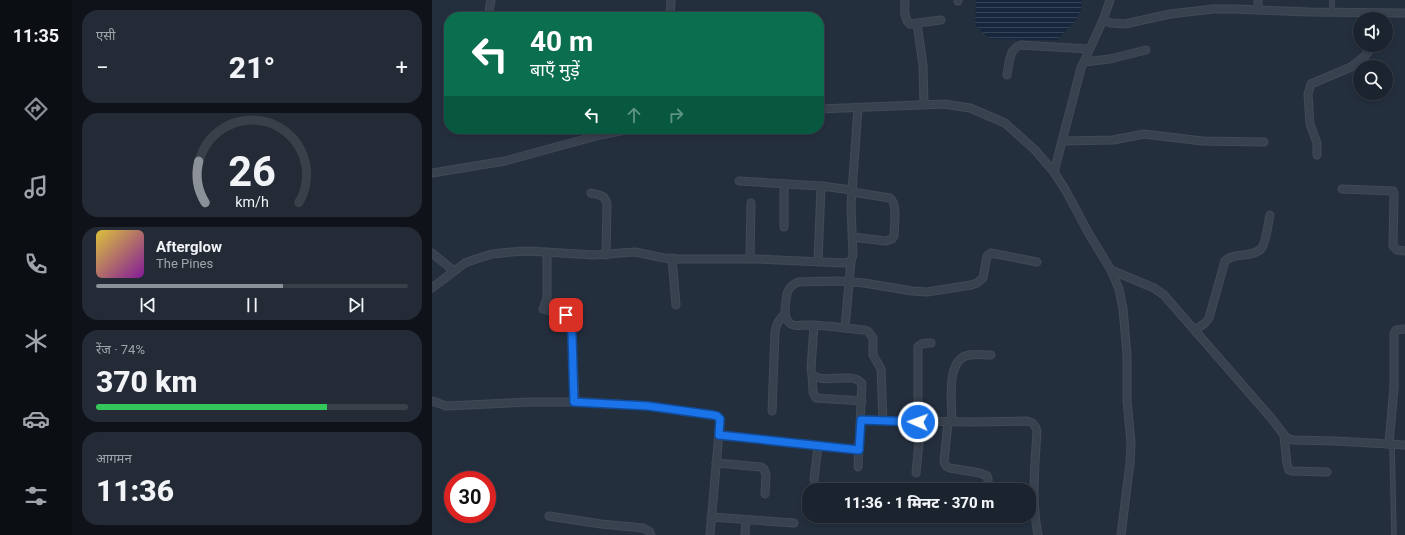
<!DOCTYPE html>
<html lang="hi">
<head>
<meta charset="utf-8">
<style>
  body { margin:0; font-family:Roboto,"Noto Sans Devanagari",sans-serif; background:#242b36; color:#f1f3f6; height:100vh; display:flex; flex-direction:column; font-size:15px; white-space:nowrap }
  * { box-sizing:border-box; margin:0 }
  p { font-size:13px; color:#a0a4aa }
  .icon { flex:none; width:22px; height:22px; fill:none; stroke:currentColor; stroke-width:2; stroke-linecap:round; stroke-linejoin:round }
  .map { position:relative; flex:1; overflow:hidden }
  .details { display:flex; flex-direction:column; gap:10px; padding:10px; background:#0f1319; width:360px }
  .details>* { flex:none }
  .top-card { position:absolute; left:12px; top:12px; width:380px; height:122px; border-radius:16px; box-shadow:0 2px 6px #0003,0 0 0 1px #39404a; background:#0b6e4f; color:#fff; overflow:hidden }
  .buttons { position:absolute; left:921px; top:12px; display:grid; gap:8px }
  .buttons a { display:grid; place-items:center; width:40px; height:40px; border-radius:50%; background:#1b232e; box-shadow:0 2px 6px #0003,0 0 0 1px #39404a; font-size:20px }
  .speed { position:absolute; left:12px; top:471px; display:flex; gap:8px; font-size:20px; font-weight:700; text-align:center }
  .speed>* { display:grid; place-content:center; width:52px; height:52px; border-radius:50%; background:#1b232e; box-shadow:0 2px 6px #0003,0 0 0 1px #39404a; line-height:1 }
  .speed .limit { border:6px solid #d22; background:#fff; color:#111 }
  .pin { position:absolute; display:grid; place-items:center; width:34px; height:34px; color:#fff; margin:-17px; border-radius:8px; box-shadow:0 2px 6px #0006 }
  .me { position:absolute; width:44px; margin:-22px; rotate:272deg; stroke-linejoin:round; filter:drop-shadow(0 0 3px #0008) }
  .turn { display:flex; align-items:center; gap:14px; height:84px; padding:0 20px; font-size:18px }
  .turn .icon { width:52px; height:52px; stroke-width:2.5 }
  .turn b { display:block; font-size:28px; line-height:34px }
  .lanes { display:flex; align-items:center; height:38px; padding:0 20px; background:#0003; justify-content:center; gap:20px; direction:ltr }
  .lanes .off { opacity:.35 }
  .big { font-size:30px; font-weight:800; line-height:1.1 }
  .details .tile { flex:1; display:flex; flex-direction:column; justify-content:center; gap:6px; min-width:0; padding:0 14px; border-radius:16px; background:#242b36 }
  .details .dial { align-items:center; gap:0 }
  .dial svg { height:104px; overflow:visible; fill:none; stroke:#39404a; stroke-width:7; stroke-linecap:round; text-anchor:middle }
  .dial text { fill:#f1f3f6; stroke:none }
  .song { display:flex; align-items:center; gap:12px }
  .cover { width:48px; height:48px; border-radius:6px; background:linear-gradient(135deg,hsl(50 70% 55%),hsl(290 70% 35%)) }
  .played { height:4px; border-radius:2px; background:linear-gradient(90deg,#8c9099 60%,#39404a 60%) }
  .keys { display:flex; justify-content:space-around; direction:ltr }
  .heat { display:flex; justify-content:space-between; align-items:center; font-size:22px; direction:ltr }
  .charge { height:6px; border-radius:3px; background:linear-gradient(90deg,#34c759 74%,#39404a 0) }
  .trip { position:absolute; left:370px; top:483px; width:234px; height:40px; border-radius:16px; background:#1b232e; box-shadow:0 2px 6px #0003,0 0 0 1px #39404a; font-weight:800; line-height:40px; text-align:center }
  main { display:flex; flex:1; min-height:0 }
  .tabs { display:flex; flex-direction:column; width:72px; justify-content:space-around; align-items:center; background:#0b0e12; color:#a0a4aa }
  .tabs .icon { width:28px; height:28px }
  .tabs .selected { color:#8c9099 }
  .tabs b { font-size:18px; color:#f1f3f6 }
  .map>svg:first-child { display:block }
  .water { fill:url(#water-rules) }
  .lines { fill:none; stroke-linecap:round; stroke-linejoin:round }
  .service-casing { stroke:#414a57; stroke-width:5.5 }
  .minor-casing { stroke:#414a57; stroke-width:9 }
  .service { stroke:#38414e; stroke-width:3.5 }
  .minor { stroke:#38414e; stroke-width:7 }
  .route-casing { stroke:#114b97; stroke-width:10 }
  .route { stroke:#1a73e8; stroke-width:7 }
</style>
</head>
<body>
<main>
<nav class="tabs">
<b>11:35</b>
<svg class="icon selected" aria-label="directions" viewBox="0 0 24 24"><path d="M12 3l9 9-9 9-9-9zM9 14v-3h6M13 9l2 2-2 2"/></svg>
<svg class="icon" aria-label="music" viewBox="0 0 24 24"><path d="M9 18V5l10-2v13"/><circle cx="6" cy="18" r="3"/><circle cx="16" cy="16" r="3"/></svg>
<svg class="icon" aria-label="phone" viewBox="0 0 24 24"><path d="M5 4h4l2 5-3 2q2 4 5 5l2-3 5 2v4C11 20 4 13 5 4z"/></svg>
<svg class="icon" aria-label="climate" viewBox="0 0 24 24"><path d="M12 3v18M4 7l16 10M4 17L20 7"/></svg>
<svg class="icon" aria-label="car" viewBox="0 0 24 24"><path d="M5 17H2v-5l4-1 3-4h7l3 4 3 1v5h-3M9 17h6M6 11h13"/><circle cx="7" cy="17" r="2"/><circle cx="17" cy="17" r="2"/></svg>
<svg class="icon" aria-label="filters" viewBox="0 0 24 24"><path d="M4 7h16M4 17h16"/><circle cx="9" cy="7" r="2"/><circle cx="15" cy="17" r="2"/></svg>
</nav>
<section class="details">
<div class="tile"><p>एसी</p>
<div class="heat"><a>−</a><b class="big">21°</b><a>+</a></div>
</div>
<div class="tile dial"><svg viewBox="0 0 100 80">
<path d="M14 69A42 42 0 1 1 86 69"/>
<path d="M14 69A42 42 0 0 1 9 37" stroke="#8c9099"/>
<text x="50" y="56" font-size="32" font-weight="700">26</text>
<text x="50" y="72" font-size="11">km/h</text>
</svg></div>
<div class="tile">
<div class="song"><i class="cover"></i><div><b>Afterglow</b><p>The Pines</p></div></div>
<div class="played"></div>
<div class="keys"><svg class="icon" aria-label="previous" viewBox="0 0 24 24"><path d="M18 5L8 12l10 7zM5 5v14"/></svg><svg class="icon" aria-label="pause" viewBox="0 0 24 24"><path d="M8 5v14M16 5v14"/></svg><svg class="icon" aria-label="next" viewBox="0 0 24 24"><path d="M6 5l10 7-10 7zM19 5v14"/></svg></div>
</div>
<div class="tile"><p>रेंज · 74%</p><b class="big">370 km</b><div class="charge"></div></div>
<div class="tile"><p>आगमन</p><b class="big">11:36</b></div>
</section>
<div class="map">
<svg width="973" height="535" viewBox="0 0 973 535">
  <defs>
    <pattern id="water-rules" width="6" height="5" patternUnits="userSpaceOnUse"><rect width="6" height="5" fill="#17263c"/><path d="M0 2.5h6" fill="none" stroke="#364457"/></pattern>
  </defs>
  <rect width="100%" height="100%" fill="#242f3e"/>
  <!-- water -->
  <path class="water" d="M544 0H650C651 17 636 29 625 40L558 39 543 25Z"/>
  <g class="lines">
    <defs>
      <g id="service">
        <path d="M900 12V0"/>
        <path d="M960 444 962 535"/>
      </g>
      <g id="minor">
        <path d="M473 0C473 9 471 18 478 24L509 20"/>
        <path d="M826 0V10"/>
        <path d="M526 1V0"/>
        <path d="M56 17 59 0"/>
        <path d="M238 17 239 0"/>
        <path d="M671 20 679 23 693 24 738 14 781 9H802L878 12 973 13"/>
        <path d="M485 24 491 65 492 105"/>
        <path d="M652 62 678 59 714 50"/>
        <path d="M575 75C577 64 577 48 589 45L657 49"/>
        <path d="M387 109 512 104 538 108 573 123 603 150 622 172 634 191 657 234 679 270 687 289 691 309 695 355V400L699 443 698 463 689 535"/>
        <path d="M630 141 681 140 712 134 770 141 832 142"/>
        <path d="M885 155V143L878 124 876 94 879 84 919 67 933 56 941 45"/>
        <path d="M622 172 649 68 671 20 678 0"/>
        <path d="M0 173 73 161 168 135 199 129"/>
        <path d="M307 181 389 186 420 190"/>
        <path d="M910 189 961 191 962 195 961 246 965 250 973 251"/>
        <path d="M420 192 458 198C466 204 462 226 462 236L460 239 454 241 420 237"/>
        <path d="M159 193C168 195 173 195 175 204L174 255"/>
        <path d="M352 227V184"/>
        <path d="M115 252V298L111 309 134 315 140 334 143 402"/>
        <path d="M0 253 22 271"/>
        <path d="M240 258 244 305"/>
        <path d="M318 259 319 203"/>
        <path d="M386 262 389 186"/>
        <path d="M679 270 722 288 732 295 840 419 852 435 855 438 861 440 904 441 973 445"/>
        <path d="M0 288 33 263 44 259 60 254 79 252 96 251 162 255 203 252 232 258 245 259H325L412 263 419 261 421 255 419 206 426 108"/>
        <path d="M382 325 379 369 380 374C391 386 421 370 430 384L426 467"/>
        <path d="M413 328 419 261"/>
        <path d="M763 330 773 323 777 318 793 261C802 252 820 258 829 249 834 244 836 223 838 215"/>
        <path d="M380 374 381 392 384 398 430 401"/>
        <path d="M0 401 14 406 99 402H154L216 406 285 416 288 422 278 535"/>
        <path d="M340 411 343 332C344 324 347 320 353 314"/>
        <path d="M429 420 541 422 595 421C602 423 603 425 605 431 603 467 599 499 606 535"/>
        <path d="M451 421 449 369 441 355V338L436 331 432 330C413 328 393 325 374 325 369 325 363 327 359 324 351 319 353 309 354 301 354 292 357 286 366 282L405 281 432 283 480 291 495 292 539 285 545 283 551 278 555 256 559 253 605 262"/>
        <path d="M486 422V347C489 343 494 343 499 343"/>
        <path d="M516 422 512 462 514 466 518 468 548 473 555 476 556 479V490"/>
        <path d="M520 422C520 404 513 359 537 355 544 354 552 355 559 355"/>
        <path d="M287 435 427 450"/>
        <path d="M852 435 855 464 857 470 860 471 895 472"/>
        <path d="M957 444 962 387V334L964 330 973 329"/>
        <path d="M284 463 329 467 332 469 334 475 333 494"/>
        <path d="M484 473 489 422"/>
        <path d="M382 480 386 446"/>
        <path d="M117 516 169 524 211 528 217 531 219 535"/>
        <path d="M279 517 362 523"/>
        <path d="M313 535 314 520"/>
      </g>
    </defs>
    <!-- service casing -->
    <use href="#service" class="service-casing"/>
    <!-- minor casing -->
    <use href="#minor" class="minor-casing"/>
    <!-- service -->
    <use href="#service" class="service"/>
    <!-- minor -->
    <use href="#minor" class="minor"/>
  </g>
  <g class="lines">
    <defs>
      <path id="route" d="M134 315 140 334 142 402 216 406 281 415 285 416 288 419 287 435 427 450 429 420 486 422"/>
    </defs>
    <!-- route casing -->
    <use href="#route" class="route-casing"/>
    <!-- route -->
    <use href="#route" class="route"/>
  </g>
</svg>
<div class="buttons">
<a><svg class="icon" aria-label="sound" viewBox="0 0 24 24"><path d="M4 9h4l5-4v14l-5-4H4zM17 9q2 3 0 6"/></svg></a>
<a><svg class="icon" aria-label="search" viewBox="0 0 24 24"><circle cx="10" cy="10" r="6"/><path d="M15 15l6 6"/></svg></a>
</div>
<div class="speed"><div class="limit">30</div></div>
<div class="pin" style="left:134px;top:315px;background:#d93025"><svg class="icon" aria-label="arrive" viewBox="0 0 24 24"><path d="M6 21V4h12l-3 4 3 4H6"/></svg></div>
<svg class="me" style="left:486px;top:422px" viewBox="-20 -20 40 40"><circle r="17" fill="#1a73e8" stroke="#fff" stroke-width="3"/><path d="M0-11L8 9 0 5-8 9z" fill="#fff"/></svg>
<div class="trip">11:36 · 1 मिनट · 370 m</div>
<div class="top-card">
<div class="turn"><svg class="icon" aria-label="left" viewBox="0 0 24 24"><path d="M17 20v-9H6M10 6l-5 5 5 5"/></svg><div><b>40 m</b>बाएँ मुड़ें</div></div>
<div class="lanes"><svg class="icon" aria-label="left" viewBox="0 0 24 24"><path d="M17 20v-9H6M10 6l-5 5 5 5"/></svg><svg class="icon off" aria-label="ahead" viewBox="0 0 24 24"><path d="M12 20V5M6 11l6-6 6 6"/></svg><svg class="icon off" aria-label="right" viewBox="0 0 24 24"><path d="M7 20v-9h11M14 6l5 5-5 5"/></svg></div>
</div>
</div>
</main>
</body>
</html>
